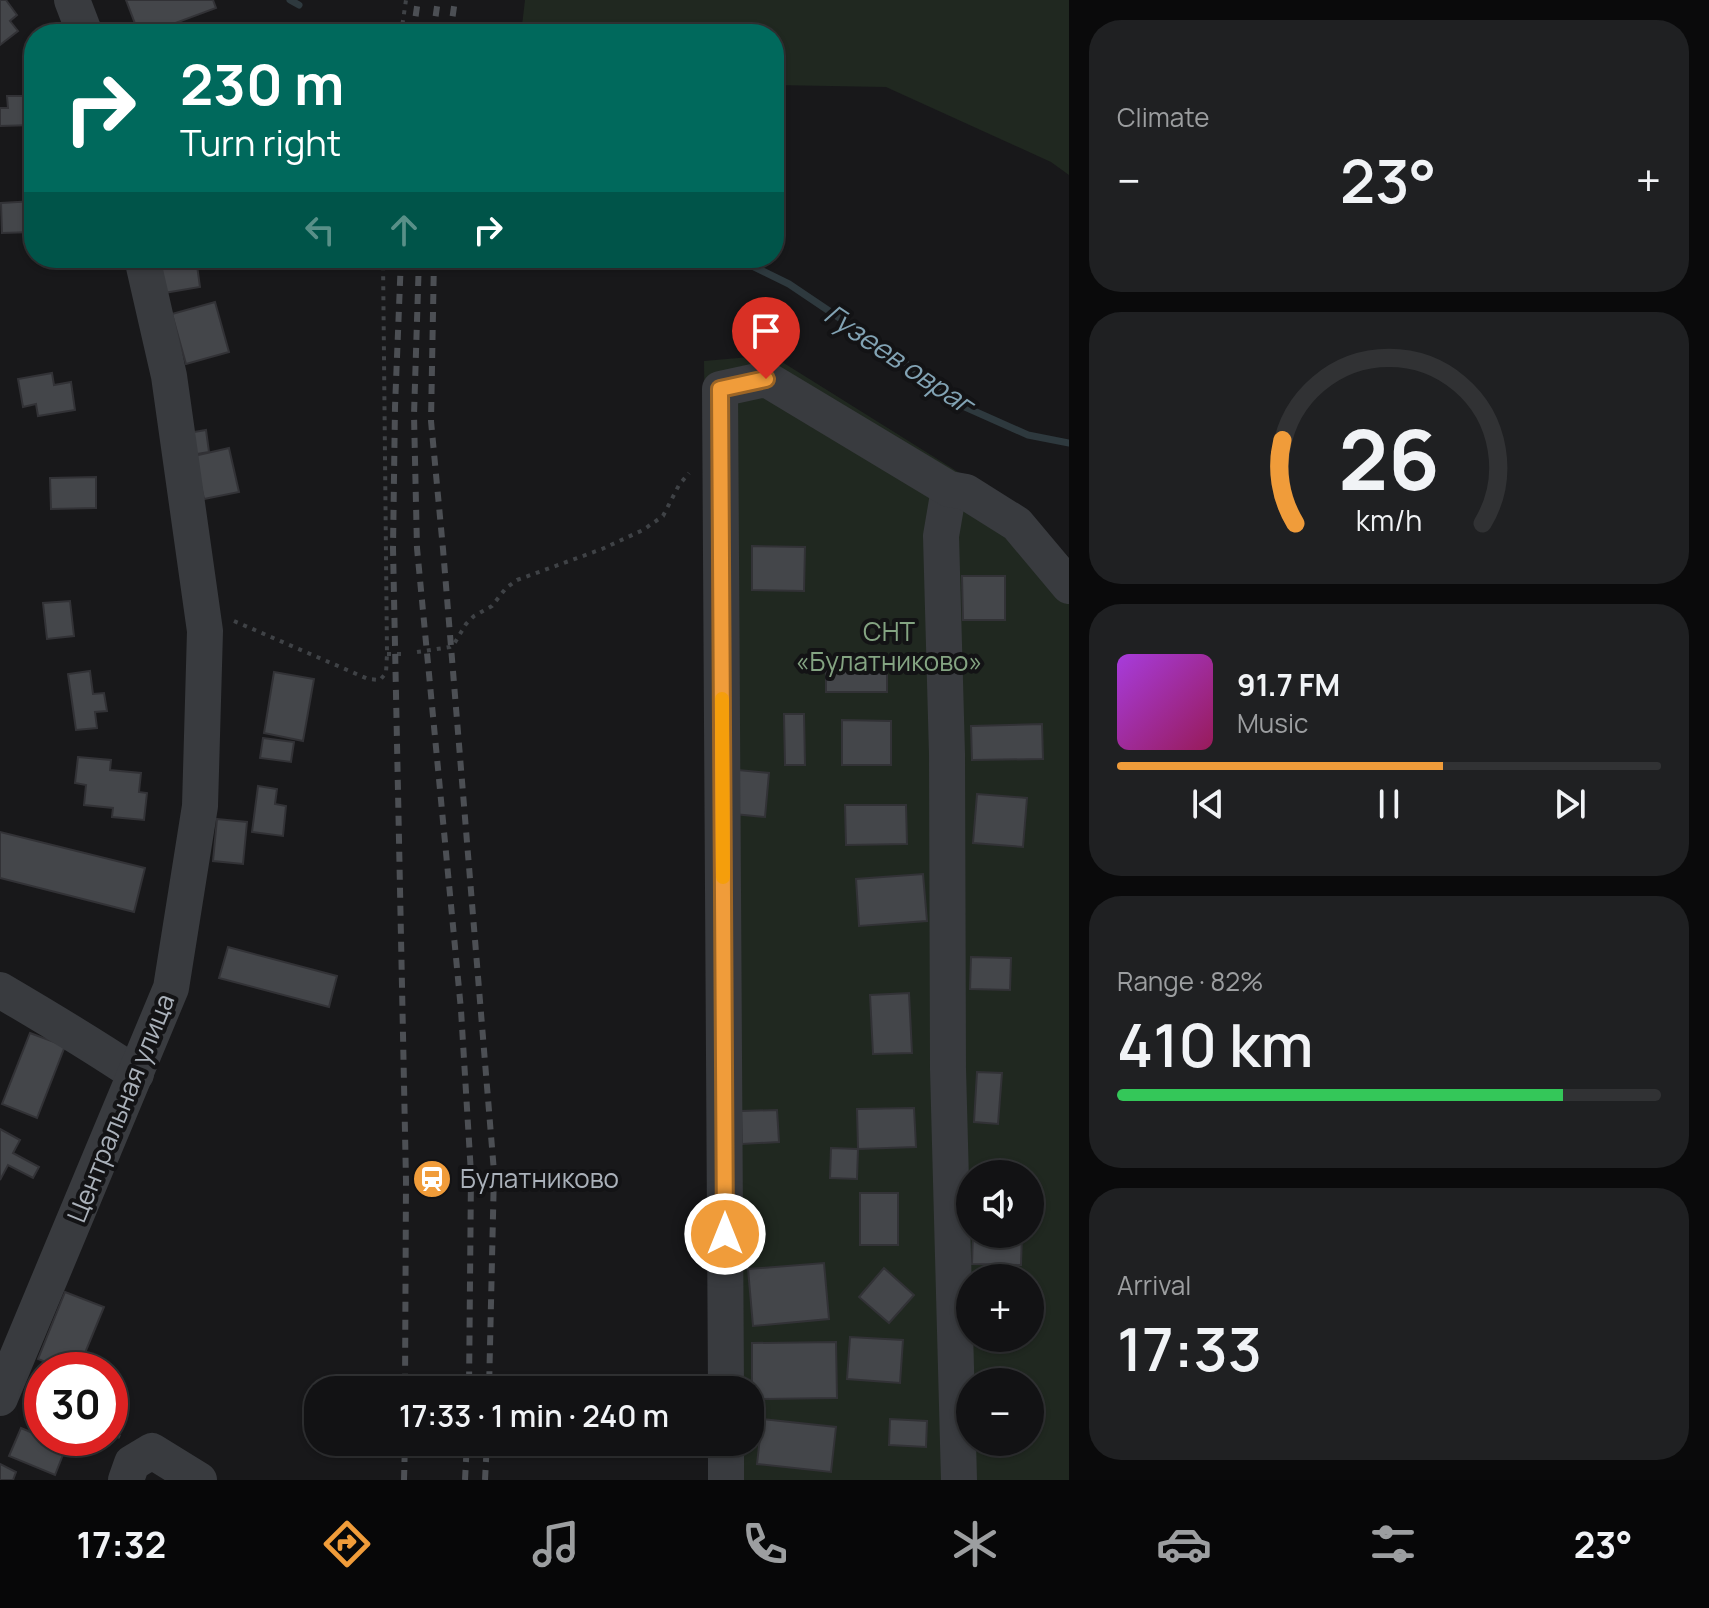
<!DOCTYPE html>
<html lang="en">
<head>
<meta charset="utf-8">
<style>
  body { margin:0; font-family:Manrope,sans-serif; background:#1f2022; color:#f1f3f6; height:100vh; display:flex; flex-direction:column; font-size:30px; white-space:nowrap }
  * { box-sizing:border-box; margin:0 }
  p { font-size:26px; color:#9c9ea0 }
  .icon { flex:none; width:44px; height:44px; fill:none; stroke:currentColor; stroke-width:2; stroke-linecap:round; stroke-linejoin:round }
  .map { position:relative; flex:1; overflow:hidden }
  .drawer { display:flex; flex-direction:column; gap:20px; padding:20px; background:#0a0a0b; width:640px }
  .drawer>* { flex:none }
  .hud { position:absolute; left:24px; top:24px; width:760px; height:244px; border-radius:32px; box-shadow:0 2px 6px #0004,0 0 0 2px #313234; background:#00695c; color:#fff; overflow:hidden }
  .controls { position:absolute; left:956px; top:1160px; display:grid; gap:16px }
  .controls a { display:grid; place-items:center; width:88px; height:88px; border-radius:50%; background:#121214; box-shadow:0 2px 6px #0004,0 0 0 2px #313234; font-size:40px }
  .speed { position:absolute; left:24px; top:1352px; display:flex; gap:16px; font-size:40px; font-weight:700; text-align:center }
  .speed>* { display:grid; place-content:center; width:104px; height:104px; border-radius:50%; background:#121214; box-shadow:0 2px 6px #0004,0 0 0 2px #313234; line-height:1 }
  .speed .limit { border:12px solid #d22; background:#fff; color:#111 }
  .pin { position:absolute; display:grid; place-items:center; width:68px; height:68px; color:#fff; margin:-82px -34px; border-radius:50% 50% 50% 0; rotate:-45deg; box-shadow:0 0 8px #0007 }
  .pin .icon { rotate:45deg }
  .me { position:absolute; width:88px; margin:-44px; rotate:0deg; stroke-linejoin:round; filter:drop-shadow(0 0 6px #0008) }
  .turn { display:flex; align-items:center; gap:28px; height:168px; padding:0 24px; font-size:36px }
  .turn .icon { width:104px; height:104px; stroke-width:2.5 }
  .turn b { display:block; font-size:56px; line-height:68px }
  .lanes { display:flex; align-items:center; height:76px; padding:0 24px; background:#0003; justify-content:center; gap:40px; direction:ltr }
  .lanes .off { opacity:.35 }
  .big { font-size:60px; font-weight:600; line-height:1.1 }
  .drawer .widget { flex:1; display:flex; flex-direction:column; justify-content:center; gap:12px; min-width:0; padding:0 28px; border-radius:32px; background:#1f2022 }
  .drawer .dial { align-items:center; gap:0 }
  .dial svg { height:208px; overflow:visible; fill:none; stroke:#313234; stroke-width:7; stroke-linecap:round; text-anchor:middle }
  .dial text { fill:#f1f3f6; stroke:none }
  .song { display:flex; align-items:center; gap:24px }
  .cover { width:96px; height:96px; border-radius:12px; background:linear-gradient(135deg,hsl(280 70% 55%),hsl(330 70% 35%)) }
  .played { height:8px; border-radius:4px; background:linear-gradient(90deg,#f09c3a 60%,#313234 60%) }
  .keys { display:flex; justify-content:space-around; direction:ltr }
  .heat { display:flex; justify-content:space-between; align-items:center; font-size:44px; direction:ltr }
  .charge { height:12px; border-radius:6px; background:linear-gradient(90deg,#34c759 82%,#313234 0) }
  .trip { position:absolute; left:304px; top:1376px; width:460px; height:80px; border-radius:32px; background:#121214; box-shadow:0 2px 6px #0004,0 0 0 2px #313234; font-weight:600; line-height:80px; text-align:center }
  .menu { display:flex; height:128px; justify-content:space-around; align-items:center; background:#070708; color:#9c9ea0 }
  .menu .icon { width:56px; height:56px }
  .menu .on { color:#f09c3a }
  .menu b { font-size:36px; color:#f1f3f6 }
  main { display:flex; flex:1; min-height:0 }
  .map>svg:first-child { display:block }
  .green { fill:#202820; fill-rule:evenodd }
  .lines { fill:none; stroke-linecap:round; stroke-linejoin:round }
  .stream { stroke:#2e393e; stroke-width:7 }
  .building { fill:#44464a; stroke:#323236; stroke-width:2 }
  .path { stroke:#3f4246; stroke-width:4; stroke-dasharray:4 6; stroke-linecap:butt }
  .minor { stroke:#393b3f; stroke-width:36 }
  .rail { stroke:#4c4f54; stroke-width:6; stroke-dasharray:10 8; stroke-linecap:butt }
  .route-casing { stroke:#9c6526; stroke-width:20 }
  .route { stroke:#f09c3a; stroke-width:14 }
  .slow { stroke:#f59e0b; stroke-width:14 }
  .labels { text-anchor:middle; stroke-width:8; stroke-linejoin:round; paint-order:stroke }
  .park-label { font-size:26px; fill:#84a482; stroke:#131315 }
  .street-label { font-size:26px; fill:#aab1ba; stroke:#131315 }
  .poi-label { font-size:26px; fill:#aab1ba; stroke:#131315; text-anchor:start }
  .water-label { font-size:28px; font-style:italic; fill:#82a3b4; stroke:#131315 }
</style>
</head>
<body>
<main>
<div class="map">
<svg width="1069" height="1480" viewBox="0 0 1069 1480">
  <rect width="100%" height="100%" fill="#18181a"/>
  <!-- green -->
  <g class="green">
    <path d="M525 0H1069V175L1051 162 886 87 774 85V34H521Z"/>
    <path d="M771 355 1033 519 1069 558V1480H719L718 1442H750V1390H718L704 361ZM970 1174H1030V1234H970ZM970 1278H1030V1338H970ZM970 1382H1030V1442H970Z"/>
  </g>
  <g class="lines">
    <!-- stream -->
    <g class="stream">
      <path d="M290 0 299 5"/>
      <path d="M736 258 789 284 890 352 965 407 1028 435 1069 443"/>
    </g>
  </g>
  <!-- building -->
  <g class="building">
    <path d="M0 0H6L17 15 10 21 18 31 0 45Z"/>
    <path d="M126 0H213L216 8 146 34H139Z"/>
    <path d="M7 96H34V125L0 126V108H8Z"/>
    <path d="M34 201V232L2 233 1 203Z"/>
    <path d="M152 258H196L200 287 158 294Z"/>
    <path d="M215 302 229 352 186 364 172 314Z"/>
    <path d="M52 373 54 385 71 382 75 410 38 416 36 404 23 407 18 379Z"/>
    <path d="M206 430 209 452 185 456 182 434Z"/>
    <path d="M229 448 239 492 204 499 194 456Z"/>
    <path d="M96 477V508L51 509 50 478Z"/>
    <path d="M752 546 805 547 804 591 752 590Z"/>
    <path d="M962 576H1005V620H963Z"/>
    <path d="M70 601 74 636 47 639 43 603Z"/>
    <rect x="826" y="668" width="61" height="24"/>
    <path d="M90 671 93 694 104 693 107 711 95 712 97 728 76 730 68 674Z"/>
    <path d="M274 672 314 679 303 741 264 733Z"/>
    <path d="M784 714H804L805 765H785Z"/>
    <path d="M842 720 891 721V765H842Z"/>
    <path d="M1042 724 1043 759 972 760 971 726Z"/>
    <path d="M263 738 294 742 291 762 260 758Z"/>
    <path d="M78 757 111 760 110 770 141 773 139 792 147 793 144 820 112 817 113 808 84 805 86 785 75 783Z"/>
    <path d="M738 770 769 773 765 817 734 814Z"/>
    <path d="M258 786 277 789 275 804 286 806 283 836 252 832Z"/>
    <path d="M977 794 1027 798 1023 847 973 843Z"/>
    <path d="M845 805H906L907 844 846 845Z"/>
    <path d="M217 819 247 822 243 864 213 861Z"/>
    <path d="M0 832 145 868 134 912 0 878Z"/>
    <path d="M923 874 927 921 859 926 856 879Z"/>
    <path d="M228 947 337 976 329 1007 219 978Z"/>
    <path d="M971 957 1011 958 1010 990 970 989Z"/>
    <path d="M909 993 912 1053 873 1054 870 995Z"/>
    <path d="M30 1033 65 1046 37 1118 2 1104Z"/>
    <path d="M977 1072 1002 1073 998 1124 974 1122Z"/>
    <path d="M914 1108 916 1147 858 1149 857 1109Z"/>
    <path d="M777 1110 779 1142 742 1144 741 1111Z"/>
    <path d="M0 1129 20 1140 13 1153 39 1167 33 1178 8 1165 0 1180Z"/>
    <path d="M831 1148 858 1149 857 1179 830 1178Z"/>
    <rect x="860" y="1193" width="38" height="52"/>
    <path d="M973 1234H1022L1021 1265 972 1264Z"/>
    <path d="M824 1263 829 1319 753 1326 748 1269Z"/>
    <path d="M884 1268 914 1295 889 1323 859 1297Z"/>
    <path d="M65 1292 104 1307 78 1370H65L38 1359Z"/>
    <path d="M850 1337 903 1340 900 1383 847 1379Z"/>
    <path d="M836 1342 837 1398 752 1399V1343Z"/>
    <path d="M762 1419 836 1427 831 1472 757 1464Z"/>
    <path d="M890 1419 927 1421 926 1447 889 1445Z"/>
    <path d="M21 1428 66 1447 55 1475 9 1456Z"/>
    <path d="M0 1464 16 1472 13 1480H0Z"/>
  </g>
  <g class="lines">
    <!-- path -->
    <g class="path">
      <path d="M401 34 406 0"/>
      <path d="M234 621 368 679 380 680 386 673 387 654 383 258"/>
      <path d="M417 652 450 647 454 644 466 624 474 616 492 606 506 588 517 580 602 549 643 530 663 516 679 485 689 473"/>
      <path d="M387 654H403"/>
      <path d="M110 1432 120 1437"/>
    </g>
    <!-- minor -->
    <g class="minor">
      <path d="M72 0 85 34"/>
      <path d="M949 489 941 536 947 754 948 1069 959 1480"/>
      <path d="M0 990C46 1017 91 1044 136 1074"/>
      <path d="M726 1390 720 389 766 379 949 489 966 492 1017 524 1069 586"/>
      <path d="M0 1398 171 988 200 806 205 631 169 376 142 258"/>
      <path d="M726 1442V1480"/>
      <path d="M126 1480 132 1463 152 1451 199 1480"/>
    </g>
    <!-- rail -->
    <g class="rail">
      <path d="M413 34 418 0"/>
      <path d="M433 34 438 0"/>
      <path d="M450 34 455 0"/>
      <path d="M401 258 395 407 393 548 406 1181 405 1390"/>
      <path d="M419 258 414 415 417 548 461 1010 471 1174 469 1390"/>
      <path d="M434 258 431 421 443 549 494 1172 489 1390"/>
      <path d="M404 1480 405 1442"/>
      <path d="M465 1480 467 1442"/>
      <path d="M485 1480 487 1442"/>
    </g>
  </g>
  <g class="lines">
    <defs>
      <path id="route" d="M725 1234 720 389 766 379"/>
    </defs>
    <!-- route casing -->
    <use href="#route" class="route-casing"/>
    <!-- route -->
    <use href="#route" class="route"/>
    <!-- slow -->
    <path class="slow" d="M722 699 723 877"/>
  </g>
  <!-- icons -->
  <defs>
    <symbol id="station-disc" viewBox="-11 -11 22 22"><circle r="9.5" fill="#f09c3a" stroke="#131315"/><path d="M-3-6H3Q5-6 5-4V2Q5 4 3 4L4.5 6H3L1.5 4h-3L-3 6H-4.5L-3 4Q-5 4-5 2V-4Q-5-6-3-6ZM-3.5-4v3h7v-3ZM-3.5 1v1.5H-2V1ZM2 1v1.5H3.5V1Z" fill="#fff"/></symbol>
  </defs>
  <g fill-rule="evenodd">
    <use href="#station-disc" x="410" y="1157" width="44" height="44"/>
  </g>
  <g class="labels">
    <!-- park labels -->
    <g class="park-label">
      <text x="889" y="641">СНТ<tspan x="889" dy="30">«Булатниково»</tspan></text>
    </g>
    <!-- street labels -->
    <g class="street-label">
      <text transform="translate(121 1108) rotate(-68)" y="9">Центральная улица</text>
    </g>
    <!-- poi labels -->
    <g class="poi-label">
      <text x="460" y="1188">Булатниково</text>
    </g>
    <!-- water labels -->
    <g class="water-label">
      <text transform="translate(899 359) rotate(34)" y="10">Гузеев овраг</text>
    </g>
  </g>
</svg>
<div class="controls">
<a><svg class="icon" aria-label="sound" viewBox="0 0 24 24"><path d="M4 9h4l5-4v14l-5-4H4zM17 9q2 3 0 6"/></svg></a>
<a>+</a>
<a>−</a>
</div>
<div class="speed"><div class="limit">30</div></div>
<div class="pin" style="left:766px;top:379px;background:#d93025"><svg class="icon" aria-label="arrive" viewBox="0 0 24 24"><path d="M6 21V4h12l-3 4 3 4H6"/></svg></div>
<svg class="me" style="left:725px;top:1234px" viewBox="-20 -20 40 40"><circle r="17" fill="#f09c3a" stroke="#fff" stroke-width="3"/><path d="M0-11L8 9 0 5-8 9z" fill="#fff"/></svg>
<div class="trip">17:33 · 1 min · 240 m</div>
<div class="hud">
<div class="turn"><svg class="icon" aria-label="right" viewBox="0 0 24 24"><path d="M7 20v-9h11M14 6l5 5-5 5"/></svg><div><b>230 m</b>Turn right</div></div>
<div class="lanes"><svg class="icon off" aria-label="left" viewBox="0 0 24 24"><path d="M17 20v-9H6M10 6l-5 5 5 5"/></svg><svg class="icon off" aria-label="ahead" viewBox="0 0 24 24"><path d="M12 20V5M6 11l6-6 6 6"/></svg><svg class="icon" aria-label="right" viewBox="0 0 24 24"><path d="M7 20v-9h11M14 6l5 5-5 5"/></svg></div>
</div>
</div>
<section class="drawer">
<div class="widget"><p>Climate</p>
<div class="heat"><a>−</a><b class="big">23°</b><a>+</a></div>
</div>
<div class="widget dial"><svg viewBox="0 0 100 80">
<path d="M14 69A42 42 0 1 1 86 69"/>
<path d="M14 69A42 42 0 0 1 9 37" stroke="#f09c3a"/>
<text x="50" y="56" font-size="32" font-weight="700">26</text>
<text x="50" y="72" font-size="11">km/h</text>
</svg></div>
<div class="widget">
<div class="song"><i class="cover"></i><div><b>91.7 FM</b><p>Music</p></div></div>
<div class="played"></div>
<div class="keys"><svg class="icon" aria-label="previous" viewBox="0 0 24 24"><path d="M18 5L8 12l10 7zM5 5v14"/></svg><svg class="icon" aria-label="pause" viewBox="0 0 24 24"><path d="M8 5v14M16 5v14"/></svg><svg class="icon" aria-label="next" viewBox="0 0 24 24"><path d="M6 5l10 7-10 7zM19 5v14"/></svg></div>
</div>
<div class="widget"><p>Range · 82%</p><b class="big">410 km</b><div class="charge"></div></div>
<div class="widget"><p>Arrival</p><b class="big">17:33</b></div>
</section>
</main>
<nav class="menu">
<b>17:32</b>
<svg class="icon on" aria-label="directions" viewBox="0 0 24 24"><path d="M12 3l9 9-9 9-9-9zM9 14v-3h6M13 9l2 2-2 2"/></svg>
<svg class="icon" aria-label="music" viewBox="0 0 24 24"><path d="M9 18V5l10-2v13"/><circle cx="6" cy="18" r="3"/><circle cx="16" cy="16" r="3"/></svg>
<svg class="icon" aria-label="phone" viewBox="0 0 24 24"><path d="M5 4h4l2 5-3 2q2 4 5 5l2-3 5 2v4C11 20 4 13 5 4z"/></svg>
<svg class="icon" aria-label="climate" viewBox="0 0 24 24"><path d="M12 3v18M4 7l16 10M4 17L20 7"/></svg>
<svg class="icon" aria-label="car" viewBox="0 0 24 24"><path d="M5 17H2v-5l4-1 3-4h7l3 4 3 1v5h-3M9 17h6M6 11h13"/><circle cx="7" cy="17" r="2"/><circle cx="17" cy="17" r="2"/></svg>
<svg class="icon" aria-label="filters" viewBox="0 0 24 24"><path d="M4 7h16M4 17h16"/><circle cx="9" cy="7" r="2"/><circle cx="15" cy="17" r="2"/></svg>
<b>23°</b>
</nav>
</body>
</html>
